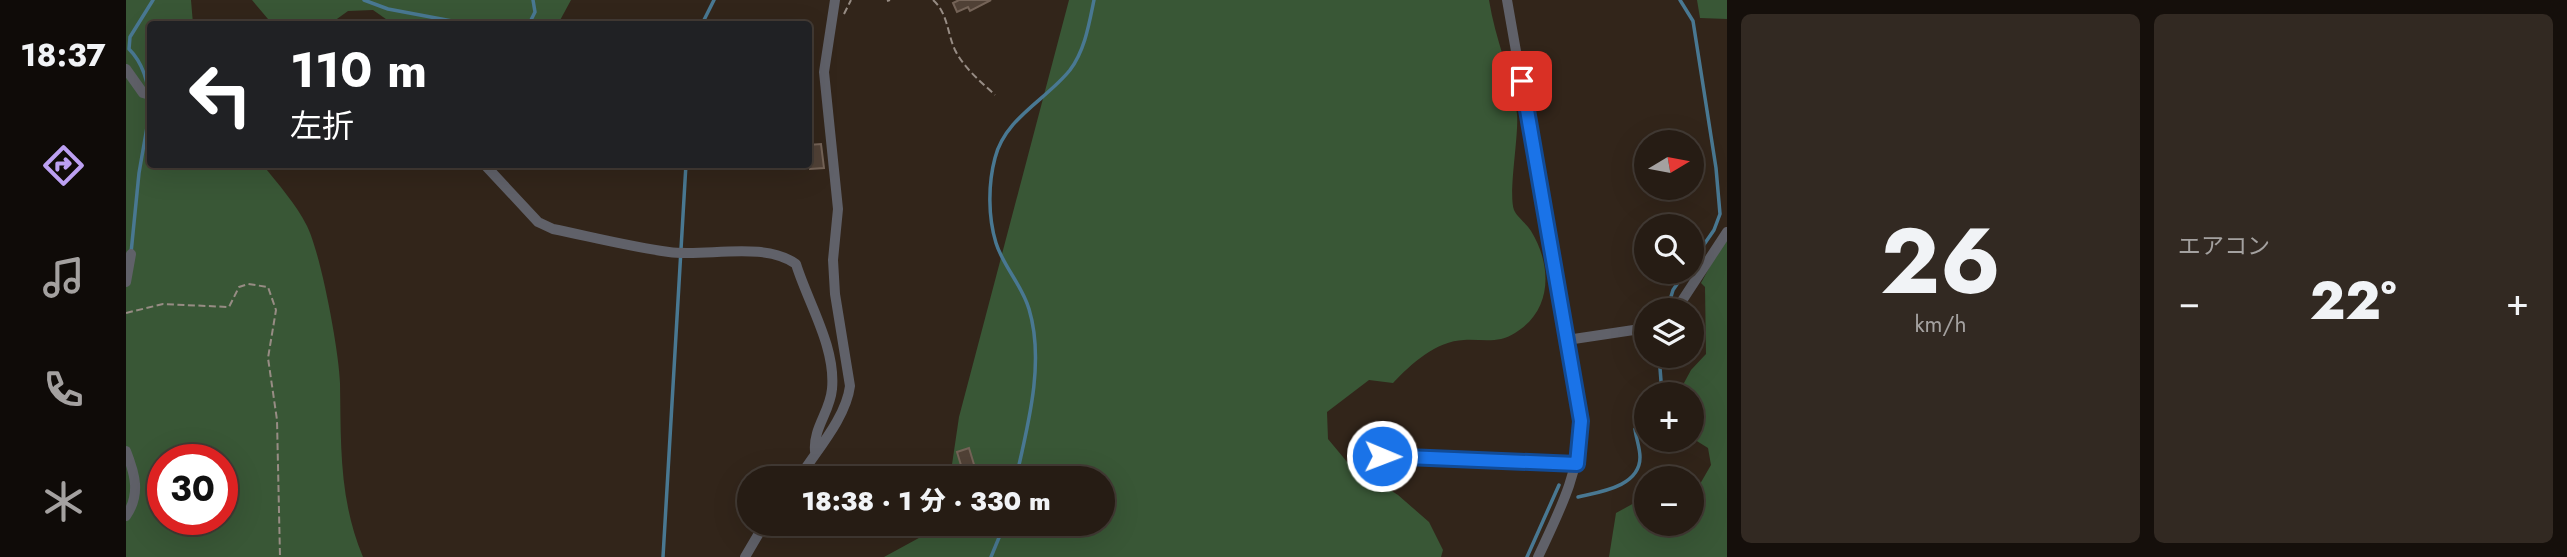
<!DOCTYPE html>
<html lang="ja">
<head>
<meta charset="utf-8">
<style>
  body { margin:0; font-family:Jost,"Noto Sans JP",sans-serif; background:#322922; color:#f1f3f6; height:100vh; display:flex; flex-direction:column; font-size:26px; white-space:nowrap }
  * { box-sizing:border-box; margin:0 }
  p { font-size:23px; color:#a4a1a0 }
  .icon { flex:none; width:38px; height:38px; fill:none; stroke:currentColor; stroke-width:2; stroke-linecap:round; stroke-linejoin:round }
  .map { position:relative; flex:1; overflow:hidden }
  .panel { display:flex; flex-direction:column; gap:14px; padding:14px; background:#150f0b; width:840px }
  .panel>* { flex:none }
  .top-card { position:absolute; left:21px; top:21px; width:665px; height:147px; border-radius:7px; box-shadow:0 7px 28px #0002,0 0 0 2px #423a34; background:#202124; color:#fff; overflow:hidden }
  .needle { width:46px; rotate:80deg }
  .controls { position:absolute; left:1508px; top:130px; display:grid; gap:14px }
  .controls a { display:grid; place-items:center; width:70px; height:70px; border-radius:50%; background:#261c14; box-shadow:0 7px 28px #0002,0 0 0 2px #423a34; font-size:35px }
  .speed { position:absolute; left:21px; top:444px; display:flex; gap:14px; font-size:35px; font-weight:700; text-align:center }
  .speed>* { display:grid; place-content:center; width:91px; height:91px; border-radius:50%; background:#261c14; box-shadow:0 7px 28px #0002,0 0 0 2px #423a34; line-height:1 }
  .speed .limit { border:10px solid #d22; background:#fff; color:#111 }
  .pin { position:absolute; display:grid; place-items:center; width:60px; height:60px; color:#fff; margin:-30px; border-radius:14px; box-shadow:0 4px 10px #0006 }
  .me { position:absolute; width:77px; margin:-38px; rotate:91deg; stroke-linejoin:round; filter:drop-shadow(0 0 5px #0008) }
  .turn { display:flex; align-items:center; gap:24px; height:147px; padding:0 28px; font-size:32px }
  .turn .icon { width:91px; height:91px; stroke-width:2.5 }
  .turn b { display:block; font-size:49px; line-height:60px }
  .big { font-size:52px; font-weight:800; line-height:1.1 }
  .panel .tile { flex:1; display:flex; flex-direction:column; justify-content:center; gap:10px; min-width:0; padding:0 24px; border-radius:10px; background:#322922 }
  .panel .dial { align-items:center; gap:0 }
  .dial b { font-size:91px; line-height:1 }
  .heat { display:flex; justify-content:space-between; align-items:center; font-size:38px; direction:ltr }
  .panel .tiles { flex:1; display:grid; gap:14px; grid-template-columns:repeat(2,1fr) }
  .trip { position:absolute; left:611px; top:466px; width:378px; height:70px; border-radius:35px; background:#261c14; box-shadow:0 7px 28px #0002,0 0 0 2px #423a34; font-weight:800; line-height:70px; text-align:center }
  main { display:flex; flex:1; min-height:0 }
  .menu { display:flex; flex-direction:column; width:126px; justify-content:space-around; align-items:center; background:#0f0b08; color:#a4a1a0 }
  .menu .icon { width:49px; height:49px }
  .menu .selected { color:#bca0f2 }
  .menu b { font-size:32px; color:#f1f3f6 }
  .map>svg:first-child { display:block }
  .forest { fill:#395736; fill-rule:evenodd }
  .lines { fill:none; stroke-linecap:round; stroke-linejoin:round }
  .stream { stroke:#497892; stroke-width:3.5 }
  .building { fill:#504136; stroke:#746357; stroke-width:2 }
  .path { stroke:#978c84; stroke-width:2; stroke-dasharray:7 3.5; stroke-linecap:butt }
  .street { stroke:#606169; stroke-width:10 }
  .route-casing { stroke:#114b97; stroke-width:18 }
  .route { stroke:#1a73e8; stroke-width:12 }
</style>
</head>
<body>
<main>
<nav class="menu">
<b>18:37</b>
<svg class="icon selected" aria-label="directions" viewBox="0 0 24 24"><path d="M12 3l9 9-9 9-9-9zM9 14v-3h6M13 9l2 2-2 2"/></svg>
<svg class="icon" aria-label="music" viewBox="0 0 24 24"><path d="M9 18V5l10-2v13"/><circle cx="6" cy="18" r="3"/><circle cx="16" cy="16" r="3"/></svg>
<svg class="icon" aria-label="phone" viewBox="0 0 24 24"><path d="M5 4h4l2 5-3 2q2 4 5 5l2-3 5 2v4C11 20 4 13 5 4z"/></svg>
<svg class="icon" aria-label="climate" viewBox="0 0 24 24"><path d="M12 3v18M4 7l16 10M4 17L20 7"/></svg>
</nav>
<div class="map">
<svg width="1601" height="557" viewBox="0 0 1601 557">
  <rect width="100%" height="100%" fill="#32251a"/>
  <!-- forest -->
  <g class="forest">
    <path d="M0 0H65L67 24H24V164L137 165C152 184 170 204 181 226 195 254 213 351 214 383 215 444 213 500 237 557H0ZM37 460H96V520H37Z"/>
    <path d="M126 0H445L432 24H267L247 10 222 11 204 24H156L142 19Z"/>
    <path d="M943 0H1363C1369 39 1386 76 1391 114 1393 136 1382 194 1388 210 1391 217 1401 224 1405 231 1426 265 1427 310 1389 333 1372 344 1357 339 1338 340 1310 341 1285 364 1267 383L1243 380 1201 412 1202 439 1222 463 1272 495 1303 522 1317 550 1315 557H758L802 533 808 523H976V478H824L833 417Z"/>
    <path d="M1571 0H1601V19L1574 18Z"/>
    <path d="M1601 235V557H1483L1490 513 1521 496V523H1566V486L1574 484 1585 465 1582 448 1566 438V394H1552L1565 370 1580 354 1579 287 1575 283Z"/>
  </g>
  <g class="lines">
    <!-- stream -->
    <g class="stream">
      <path d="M238 0 262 9 342 24"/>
      <path d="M1554 0 1567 21 1590 168 1594 214 1588 230 1566 262"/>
      <path d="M403 24 409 12 407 0"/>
      <path d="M576 24 588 0"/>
      <path d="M24 106C23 85 18 64 3 49L4 37 27 0"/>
      <path d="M5 253 13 173 24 110"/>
      <path d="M1541 310 1547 290 1560 271"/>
      <path d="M1533 355 1536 394"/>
      <path d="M890 478C902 425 919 362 903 309 896 285 877 266 870 243 862 217 862 184 869 158 879 118 920 100 944 70 959 50 963 24 968 0"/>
      <path d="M1452 497C1473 492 1514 487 1514 457 1514 448 1510 438 1509 429L1521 413"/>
      <path d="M537 557 560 164"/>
      <path d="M865 557 879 523"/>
      <path d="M1401 557 1433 485"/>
    </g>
  </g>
  <!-- building -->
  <g class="building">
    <path d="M833 0H865L844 11 842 7 831 12 827 3Z"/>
    <path d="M695 144 698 168 684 169 682 145Z"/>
    <path d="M843 448 850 471 838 475 831 452Z"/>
  </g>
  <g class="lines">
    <!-- path -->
    <g class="path">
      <path d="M807 0C822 13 821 33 829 50 838 68 854 81 869 95"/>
      <path d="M761 1 764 0"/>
      <path d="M718 14 725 0"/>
      <path d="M0 313 37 304 103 307 113 287 122 284 142 287 150 310 142 358 151 420 154 557"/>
    </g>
    <!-- street -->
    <g class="street">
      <path d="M1381 0 1455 421C1454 472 1433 512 1412 557"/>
      <path d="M0 69 17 93 24 95"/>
      <path d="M358 164 412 222 427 229C466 237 505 247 543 252 580 257 638 241 670 264 682 303 710 347 706 389 704 412 687 428 689 451"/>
      <path d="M0 282 5 254"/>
      <path d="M1550 310 1601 232"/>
      <path d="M1441 340 1521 328"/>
      <path d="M0 451C9 474 15 494 0 516"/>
      <path d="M1256 456 1451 464"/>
      <path d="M673 478C690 451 720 418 724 386L709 294 707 260 712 209 698 72 709 0"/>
      <path d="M619 557 639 523"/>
    </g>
  </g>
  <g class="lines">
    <defs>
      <path id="route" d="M1256 456 1451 464 1455 421 1396 81"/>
    </defs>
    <!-- route casing -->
    <use href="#route" class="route-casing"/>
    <!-- route -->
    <use href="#route" class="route"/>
  </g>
</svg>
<div class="controls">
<a><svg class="needle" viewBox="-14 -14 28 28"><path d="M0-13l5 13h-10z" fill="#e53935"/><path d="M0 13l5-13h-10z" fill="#a4a1a0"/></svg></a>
<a><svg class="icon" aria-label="search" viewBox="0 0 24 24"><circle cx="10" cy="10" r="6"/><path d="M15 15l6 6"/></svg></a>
<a><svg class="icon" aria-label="layers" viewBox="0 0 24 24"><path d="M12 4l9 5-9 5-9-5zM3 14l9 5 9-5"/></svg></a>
<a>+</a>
<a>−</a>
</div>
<div class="speed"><div class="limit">30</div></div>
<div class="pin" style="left:1396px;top:81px;background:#d93025"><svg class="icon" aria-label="arrive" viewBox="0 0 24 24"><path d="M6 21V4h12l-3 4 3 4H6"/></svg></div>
<svg class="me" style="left:1256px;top:456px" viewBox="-20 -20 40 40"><circle r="17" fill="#1a73e8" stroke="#fff" stroke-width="3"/><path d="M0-11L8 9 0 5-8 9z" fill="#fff"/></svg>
<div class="trip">18:38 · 1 分 · 330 m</div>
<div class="top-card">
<div class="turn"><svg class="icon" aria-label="left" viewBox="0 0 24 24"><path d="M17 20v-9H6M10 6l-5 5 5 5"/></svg><div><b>110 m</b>左折</div></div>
</div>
</div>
<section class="panel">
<div class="tiles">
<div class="tile dial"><b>26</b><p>km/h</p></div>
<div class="tile"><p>エアコン</p>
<div class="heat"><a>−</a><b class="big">22°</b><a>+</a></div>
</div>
</div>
</section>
</main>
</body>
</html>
